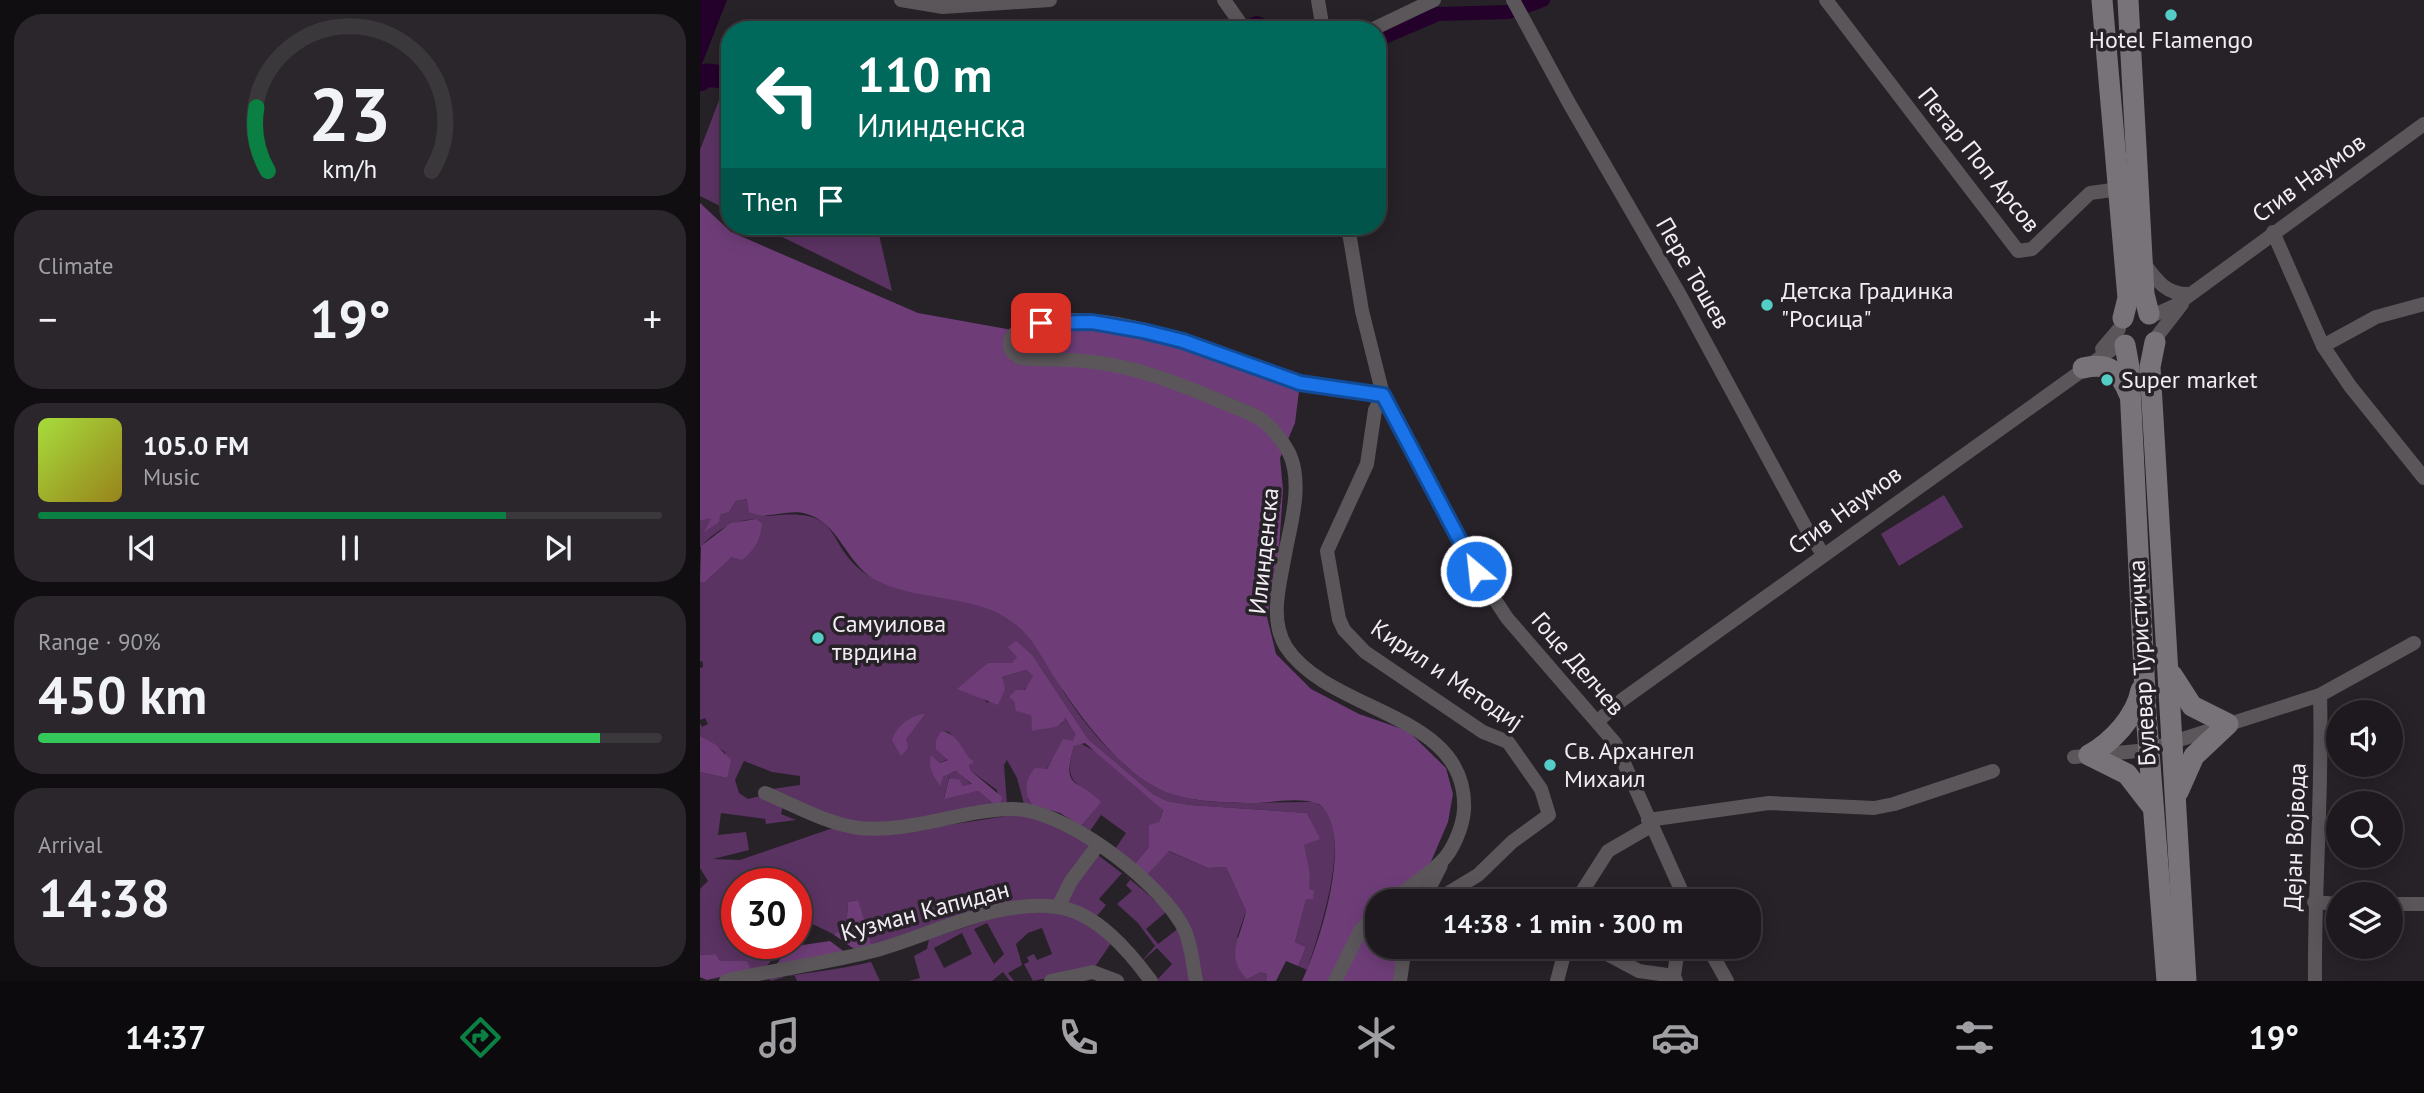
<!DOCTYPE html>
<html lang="en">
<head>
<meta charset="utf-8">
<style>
  body { margin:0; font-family:"PT Sans",sans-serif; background:#2a262b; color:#f1f3f6; height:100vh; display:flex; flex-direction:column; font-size:26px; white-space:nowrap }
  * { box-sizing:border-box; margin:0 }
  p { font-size:23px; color:#a0a0a4 }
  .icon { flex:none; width:38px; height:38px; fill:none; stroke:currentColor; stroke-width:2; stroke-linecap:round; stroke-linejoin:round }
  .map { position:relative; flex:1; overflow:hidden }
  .panel { display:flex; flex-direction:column; gap:14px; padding:14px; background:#100e10; width:700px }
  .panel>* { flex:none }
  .banner { position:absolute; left:21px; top:21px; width:665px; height:214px; border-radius:28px; box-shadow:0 4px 18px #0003,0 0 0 2px #3b383c; background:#00695c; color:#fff; overflow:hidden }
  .controls { position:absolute; left:1626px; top:700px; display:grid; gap:14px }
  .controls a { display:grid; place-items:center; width:77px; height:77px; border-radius:50%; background:#1d191e; box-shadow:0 4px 18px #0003,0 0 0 2px #3b383c; font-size:35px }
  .speed { position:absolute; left:21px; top:868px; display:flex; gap:14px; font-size:35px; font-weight:700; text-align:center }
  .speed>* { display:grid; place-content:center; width:91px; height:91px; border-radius:50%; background:#1d191e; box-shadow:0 4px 18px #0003,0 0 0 2px #3b383c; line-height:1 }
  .speed .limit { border:10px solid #d22; background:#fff; color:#111 }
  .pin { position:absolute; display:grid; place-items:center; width:60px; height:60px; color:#fff; margin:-30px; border-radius:14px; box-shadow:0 4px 10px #0006 }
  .me { position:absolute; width:77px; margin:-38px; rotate:332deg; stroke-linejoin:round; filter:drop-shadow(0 0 5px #0008) }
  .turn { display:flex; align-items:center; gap:24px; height:147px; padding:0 21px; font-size:32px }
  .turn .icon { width:91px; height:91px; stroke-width:2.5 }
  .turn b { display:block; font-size:49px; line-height:60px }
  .then { display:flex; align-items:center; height:66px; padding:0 21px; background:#0003; gap:14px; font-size:26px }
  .big { font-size:52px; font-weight:600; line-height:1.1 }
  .panel .tile { flex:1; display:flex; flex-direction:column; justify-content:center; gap:10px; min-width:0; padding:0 24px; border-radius:28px; background:#2a262b }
  .panel .dial { align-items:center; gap:0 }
  .dial svg { height:182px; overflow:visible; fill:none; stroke:#3b383c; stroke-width:7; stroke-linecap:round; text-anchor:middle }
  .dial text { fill:#f1f3f6; stroke:none }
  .song { display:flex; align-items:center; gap:21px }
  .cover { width:84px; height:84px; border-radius:10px; background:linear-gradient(135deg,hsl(80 70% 55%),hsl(50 70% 35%)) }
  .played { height:7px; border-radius:4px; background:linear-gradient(90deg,#0b8043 75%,#3b383c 75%) }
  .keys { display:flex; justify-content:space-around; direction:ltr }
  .heat { display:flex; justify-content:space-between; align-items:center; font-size:38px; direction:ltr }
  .charge { height:10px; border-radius:5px; background:linear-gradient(90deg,#34c759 90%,#3b383c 0) }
  .trip { position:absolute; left:665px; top:889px; width:396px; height:70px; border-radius:28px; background:#1d191e; box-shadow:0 4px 18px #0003,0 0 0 2px #3b383c; font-weight:600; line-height:70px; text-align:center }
  .menu { display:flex; height:112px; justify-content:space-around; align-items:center; background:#0c0a0c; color:#a0a0a4 }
  .menu .icon { width:49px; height:49px }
  .menu .selected { color:#0b8043 }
  .menu b { font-size:32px; color:#f1f3f6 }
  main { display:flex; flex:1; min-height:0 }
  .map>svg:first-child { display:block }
  .green { fill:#5b3363; fill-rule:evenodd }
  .forest { fill:#6e3d78 }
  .water { fill:#24012b }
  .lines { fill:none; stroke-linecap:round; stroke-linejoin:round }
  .canal { stroke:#24012b; stroke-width:14 }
  .river { stroke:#24012b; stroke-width:23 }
  .minor { stroke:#5a565a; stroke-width:14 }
  .secondary { stroke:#787379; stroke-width:21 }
  .route-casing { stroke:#114b97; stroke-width:18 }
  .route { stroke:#1a73e8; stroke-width:12 }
  .poi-dot { fill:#54cdc7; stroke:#272128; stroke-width:2.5 }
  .labels { text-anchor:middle; stroke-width:7; stroke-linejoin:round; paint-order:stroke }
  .poi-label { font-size:24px; fill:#f1edf2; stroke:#272128; text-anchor:start }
  .street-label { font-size:24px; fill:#f1edf2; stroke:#272128 }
</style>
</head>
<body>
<main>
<section class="panel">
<div class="tile dial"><svg viewBox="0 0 100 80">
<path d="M14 69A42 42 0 1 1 86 69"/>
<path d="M14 69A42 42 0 0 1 9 41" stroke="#0b8043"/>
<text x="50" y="56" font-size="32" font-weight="700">23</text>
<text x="50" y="72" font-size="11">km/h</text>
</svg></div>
<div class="tile"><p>Climate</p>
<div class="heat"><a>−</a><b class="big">19°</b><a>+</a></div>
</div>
<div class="tile">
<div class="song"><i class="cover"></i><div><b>105.0 FM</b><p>Music</p></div></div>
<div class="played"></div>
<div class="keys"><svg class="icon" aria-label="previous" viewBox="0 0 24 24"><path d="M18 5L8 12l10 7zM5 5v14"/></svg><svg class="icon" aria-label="pause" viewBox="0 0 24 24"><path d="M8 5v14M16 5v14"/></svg><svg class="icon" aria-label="next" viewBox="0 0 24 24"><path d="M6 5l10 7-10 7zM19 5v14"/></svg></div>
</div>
<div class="tile"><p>Range · 90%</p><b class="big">450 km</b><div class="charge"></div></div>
<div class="tile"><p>Arrival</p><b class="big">14:38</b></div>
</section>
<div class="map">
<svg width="1724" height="981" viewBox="0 0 1724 981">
  <rect width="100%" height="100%" fill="#272128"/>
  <!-- green -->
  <g class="green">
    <path d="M26 82 30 83V211L0 196V150Z"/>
    <path d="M60 226H177L192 291Z"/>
    <path d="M1244 495 1263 527 1199 566 1181 534Z"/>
    <path d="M48 499 67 516C151 506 119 545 171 577 181 583 195 585 207 588 242 596 281 601 312 621 339 639 353 677 371 703 391 733 432 779 467 792 512 809 567 801 614 802 659 820 618 937 607 970L598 966 606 947 595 942 606 898 614 890 608 889 610 873 603 845 619 839 607 813 490 805 467 801 453 794 388 739 333 656 317 658 312 663 288 664 281 697 288 703 302 677 326 670 333 676 331 683 314 700 315 706 331 715 332 726 362 724 364 717 375 734 373 742 352 760 328 799 332 805 324 804 317 778 307 760 304 765 307 804 300 805 297 790 271 771 269 765 273 762 249 732 241 731 237 749 248 759 240 763 232 756 243 777 257 771 272 785 262 786 249 777 244 798 278 791 295 805C249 813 200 829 154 821 125 816 98 801 72 789L100 785V776L72 772 44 761 35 780 39 793 48 799 60 796 83 806 81 814 96 820 66 824 65 819 21 813 18 835 46 832 49 850 13 859 40 860 130 829 229 828 320 814 356 825 389 845 372 872 357 904 172 947 157 900 148 902 146 931 133 934 96 916V884H37V943H85L66 967 51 970 41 961H20L16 954 0 955V889L8 881 0 868V772L27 778 25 752 0 736V723L2 727 8 724 5 718 0 720V668L3 667V662L0 661V582L4 583 32 557 55 519C31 521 17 530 0 547V521L12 517 5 530 20 515 29 512 36 501Z"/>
    <path d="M380 743 402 755 463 809 459 822 449 826V847L433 866 381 826 400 802C375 780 363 784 374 746ZM401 815 426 833 415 849 390 831Z"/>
    <path d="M468 851 508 868 526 867 546 911 537 937 560 972 567 974 566 981H501L498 958 446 876Z"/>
    <path d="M395 853C420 872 445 889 466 912L446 929 458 944 479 928 493 981H456L472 964 457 948 441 962 455 946 438 923 417 904 432 891 426 885 430 880 422 873 399 899 406 905 396 917 364 904Z"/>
    <path d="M348 910 384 921 412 942 394 968 333 981 324 964 329 962 327 957 334 954 337 960 352 954 342 928 328 933 316 944 322 965 308 973 314 981H310L303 972 292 981H209L220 978 214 956 227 949 229 939 303 915ZM287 923 304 954 294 964 274 929ZM262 933 272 954 244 968 234 948Z"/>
    <path d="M171 962 180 981H97L94 974 71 981 69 979C103 973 138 970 171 962Z"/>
  </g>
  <!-- forest -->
  <g class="forest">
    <path d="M0 203 31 232 218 313 318 331 326 326H417L600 383 595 423 580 458 583 490 578 563 567 617 576 654 611 689 659 714 708 731 746 768 753 794 748 822 714 901H677V947H705L700 981H602C619 945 656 833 619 804 601 797 576 802 556 803 528 803 492 802 466 792 421 774 378 714 353 675 342 658 332 636 315 624 274 592 218 603 174 579 146 563 139 523 107 514 87 508 68 521 49 512L47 499 36 501 29 512 20 515 19 522 4 532 11 518 0 521Z"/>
    <path d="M56 519 62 524C60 541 55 549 42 560L32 557 4 583 0 582 1 546 31 523Z"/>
    <path d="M316 641 333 656 388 739 453 794 467 801 490 805 607 813 620 839 604 845 610 873 609 889 614 890 613 899H606L595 942 606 947 598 966 586 961 576 981H566L567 974 560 972 547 979C524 956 541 937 546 911L526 867 508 868 469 851 446 876 433 866 449 847V825L459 822 463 810 385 743 374 746C361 791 377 777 401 802L381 826 360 813 332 805C323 793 326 778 335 768L347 769 363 739 373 741 375 734 365 718C359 731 344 727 332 731L331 715 316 711 314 701 309 697 316 690H325L333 676 326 670 302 677 305 689 298 705 257 689 288 663H312L317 657 308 647Z"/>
    <path d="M225 714 206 739 208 748 201 756 192 740C196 727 211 715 225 714Z"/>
    <path d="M241 731C258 733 262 752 274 762L269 765 271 771 302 797 300 805H295L278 791 244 799 249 778 260 780 262 786 272 784 256 771 243 777 240 786C233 775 228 767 231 755L240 763 248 760 236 749V741Z"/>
    <path d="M0 736 16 745 31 760 27 778 0 772Z"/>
    <path d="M158 900 172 947 154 949 133 934 146 930 148 902Z"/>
    <path d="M130 941 146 953 76 965 89 947Z"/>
    <path d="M16 954 20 961H47L51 970 7 980 0 977V955Z"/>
  </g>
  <!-- water -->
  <path class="water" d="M0 0H27L0 69Z"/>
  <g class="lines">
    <!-- canal -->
    <g class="canal">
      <path d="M541 30 557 23 572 30"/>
      <path d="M677 40 738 14 809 12 843 0"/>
    </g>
    <!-- river -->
    <path class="river" d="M0 80 7 75 30 78"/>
    <!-- minor -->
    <g class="minor">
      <path d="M201 0 243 7 350 0"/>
      <path d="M524 0 545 30"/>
      <path d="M618 0 623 30"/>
      <path d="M813 0 869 103 980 295 1107 530 1123 554"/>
      <path d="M1126 0 1318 251 1332 249 1390 193 1420 189"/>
      <path d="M671 30 734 0"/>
      <path d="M648 226 662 311 683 395 776 571 807 618 915 743 986 901"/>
      <path d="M1573 232 1623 346 1650 386 1724 478"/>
      <path d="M1443 262C1456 280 1466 295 1490 294"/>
      <path d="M1452 316 1476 305 1724 124"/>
      <path d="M1458 335 1482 304"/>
      <path d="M1623 346 1676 317 1724 304"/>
      <path d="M1402 349 1419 329"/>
      <path d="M899 720 922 700 1422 342"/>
      <path d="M1374 757 1448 750 1620 695 1714 643"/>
      <path d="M65 793C94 805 127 824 159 828 211 833 260 810 311 809 363 808 452 877 479 920 491 937 492 961 496 981"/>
      <path d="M948 820 1069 803 1174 808 1194 804 1293 771"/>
      <path d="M691 901C707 888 726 877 741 862 753 851 763 826 764 810 769 712 630 714 586 647 568 618 581 580 586 549 592 520 602 483 590 455 584 442 571 426 559 418 549 412 536 408 525 403 480 384 433 365 384 361 363 359 341 360 320 358 316 355 311 353 310 347 308 332 324 327 335 324 426 305 514 359 598 382 625 390 655 391 683 395L675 410 667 464 627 551 639 619 644 630 665 652 783 732 808 742 841 789 849 815 812 842 778 875 735 901"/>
      <path d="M723 901 741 865"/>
      <path d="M876 901 908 851 951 826"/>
      <path d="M1614 902 1638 904"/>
      <path d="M1690 904H1724"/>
      <path d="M358 907 371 881 398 845"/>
      <path d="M894 947 939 971 974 976"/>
      <path d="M1008 947 1027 981"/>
      <path d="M26 981C76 969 128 963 177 950 234 934 296 899 357 907 396 912 429 951 451 981"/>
      <path d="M351 981 393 972 417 981"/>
      <path d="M635 981 660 931 677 912"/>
      <path d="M700 981 705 947"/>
      <path d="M857 981 866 947"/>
      <path d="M976 981 974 976 978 947"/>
      <path d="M1615 981C1614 885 1623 791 1620 695"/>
    </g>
    <!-- secondary -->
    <g class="secondary">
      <path d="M1402 0 1428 298 1423 318"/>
      <path d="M1428 0 1444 294 1449 314"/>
      <path d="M1455 342 1450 367 1486 981"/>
      <path d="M1425 345 1429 367 1446 713 1467 981"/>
      <path d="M1383 368C1408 362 1420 371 1429 394"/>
      <path d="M1472 675 1492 706 1528 724 1494 756 1478 792"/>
      <path d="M1389 755C1412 742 1436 717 1441 690"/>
      <path d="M1389 755 1427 774 1451 805"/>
    </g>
  </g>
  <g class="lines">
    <defs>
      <path id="route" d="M341 323 392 322 443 331 483 341 600 383 683 395 776 571"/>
    </defs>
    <!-- route casing -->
    <use href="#route" class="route-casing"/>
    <!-- route -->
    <use href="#route" class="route"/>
  </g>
  <!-- markers -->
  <g class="poi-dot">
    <circle cx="1471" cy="15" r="7"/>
    <circle cx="1067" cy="305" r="7"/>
    <circle cx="1407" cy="380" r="7"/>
    <circle cx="118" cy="638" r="7"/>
    <circle cx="850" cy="765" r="7"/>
  </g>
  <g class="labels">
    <!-- poi labels -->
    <g class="poi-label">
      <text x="1471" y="48" text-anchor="middle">Hotel Flamengo</text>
      <text x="1081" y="299">Детска Градинка<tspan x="1081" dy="28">"Росица"</tspan></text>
      <text x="1421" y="388">Super market</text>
      <text x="132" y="632">Самуилова<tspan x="132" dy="28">тврдина</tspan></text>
      <text x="864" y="759">Св. Архангел<tspan x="864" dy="28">Михаил</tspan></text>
    </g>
    <!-- street labels -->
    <g class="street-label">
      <text transform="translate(1279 160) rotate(51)" y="8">Петар Поп Арсов</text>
      <text transform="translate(1609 178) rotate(-36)" y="8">Стив Наумов</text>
      <text transform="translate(993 273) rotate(60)" y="8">Пере Тошев</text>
      <text transform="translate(1145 510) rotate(-36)" y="8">Стив Наумов</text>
      <text transform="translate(564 551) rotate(-84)" y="8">Илинденска</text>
      <text transform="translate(1442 663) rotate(-93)" y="8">Булевар Туристичка</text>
      <text transform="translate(878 664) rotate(49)" y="8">Гоце Делчев</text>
      <text transform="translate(747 675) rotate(34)" y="8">Кирил и Методиј</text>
      <text transform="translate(1595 837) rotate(-88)" y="8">Дејан Војвода</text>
      <text transform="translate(225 911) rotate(-15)" y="8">Кузман Капидан</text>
    </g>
  </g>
</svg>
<div class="controls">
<a><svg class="icon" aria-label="sound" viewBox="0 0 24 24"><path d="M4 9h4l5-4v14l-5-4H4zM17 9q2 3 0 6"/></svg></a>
<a><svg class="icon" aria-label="search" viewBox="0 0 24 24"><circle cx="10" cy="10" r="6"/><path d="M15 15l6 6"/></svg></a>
<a><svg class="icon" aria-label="layers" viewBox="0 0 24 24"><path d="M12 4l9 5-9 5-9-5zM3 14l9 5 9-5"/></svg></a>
</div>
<div class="speed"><div class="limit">30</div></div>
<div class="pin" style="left:341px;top:323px;background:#d93025"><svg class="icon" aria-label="arrive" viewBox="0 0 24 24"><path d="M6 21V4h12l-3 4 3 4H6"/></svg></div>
<svg class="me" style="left:776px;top:571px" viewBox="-20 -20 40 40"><circle r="17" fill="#1a73e8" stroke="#fff" stroke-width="3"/><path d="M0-11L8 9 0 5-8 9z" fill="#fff"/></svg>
<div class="trip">14:38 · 1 min · 300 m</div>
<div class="banner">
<div class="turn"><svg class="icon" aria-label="left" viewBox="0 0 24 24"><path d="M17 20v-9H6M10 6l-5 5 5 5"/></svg><div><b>110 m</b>Илинденска</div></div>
<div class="then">Then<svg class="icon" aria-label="arrive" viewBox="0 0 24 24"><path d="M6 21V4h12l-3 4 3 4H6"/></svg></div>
</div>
</div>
</main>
<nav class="menu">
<b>14:37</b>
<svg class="icon selected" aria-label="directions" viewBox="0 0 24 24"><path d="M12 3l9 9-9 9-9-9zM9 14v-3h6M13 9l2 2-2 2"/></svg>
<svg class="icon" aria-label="music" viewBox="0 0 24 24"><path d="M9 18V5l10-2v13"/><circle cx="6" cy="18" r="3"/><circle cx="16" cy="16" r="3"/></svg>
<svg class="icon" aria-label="phone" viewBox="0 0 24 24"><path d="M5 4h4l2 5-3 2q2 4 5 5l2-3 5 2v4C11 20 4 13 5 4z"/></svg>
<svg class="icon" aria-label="climate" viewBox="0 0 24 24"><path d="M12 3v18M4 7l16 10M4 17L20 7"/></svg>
<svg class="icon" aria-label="car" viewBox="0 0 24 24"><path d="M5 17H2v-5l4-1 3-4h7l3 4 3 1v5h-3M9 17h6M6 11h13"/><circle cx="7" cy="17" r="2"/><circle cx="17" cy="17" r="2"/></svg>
<svg class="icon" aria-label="filters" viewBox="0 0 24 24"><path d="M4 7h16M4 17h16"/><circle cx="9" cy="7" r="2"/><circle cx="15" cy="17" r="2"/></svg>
<b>19°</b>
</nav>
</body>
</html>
